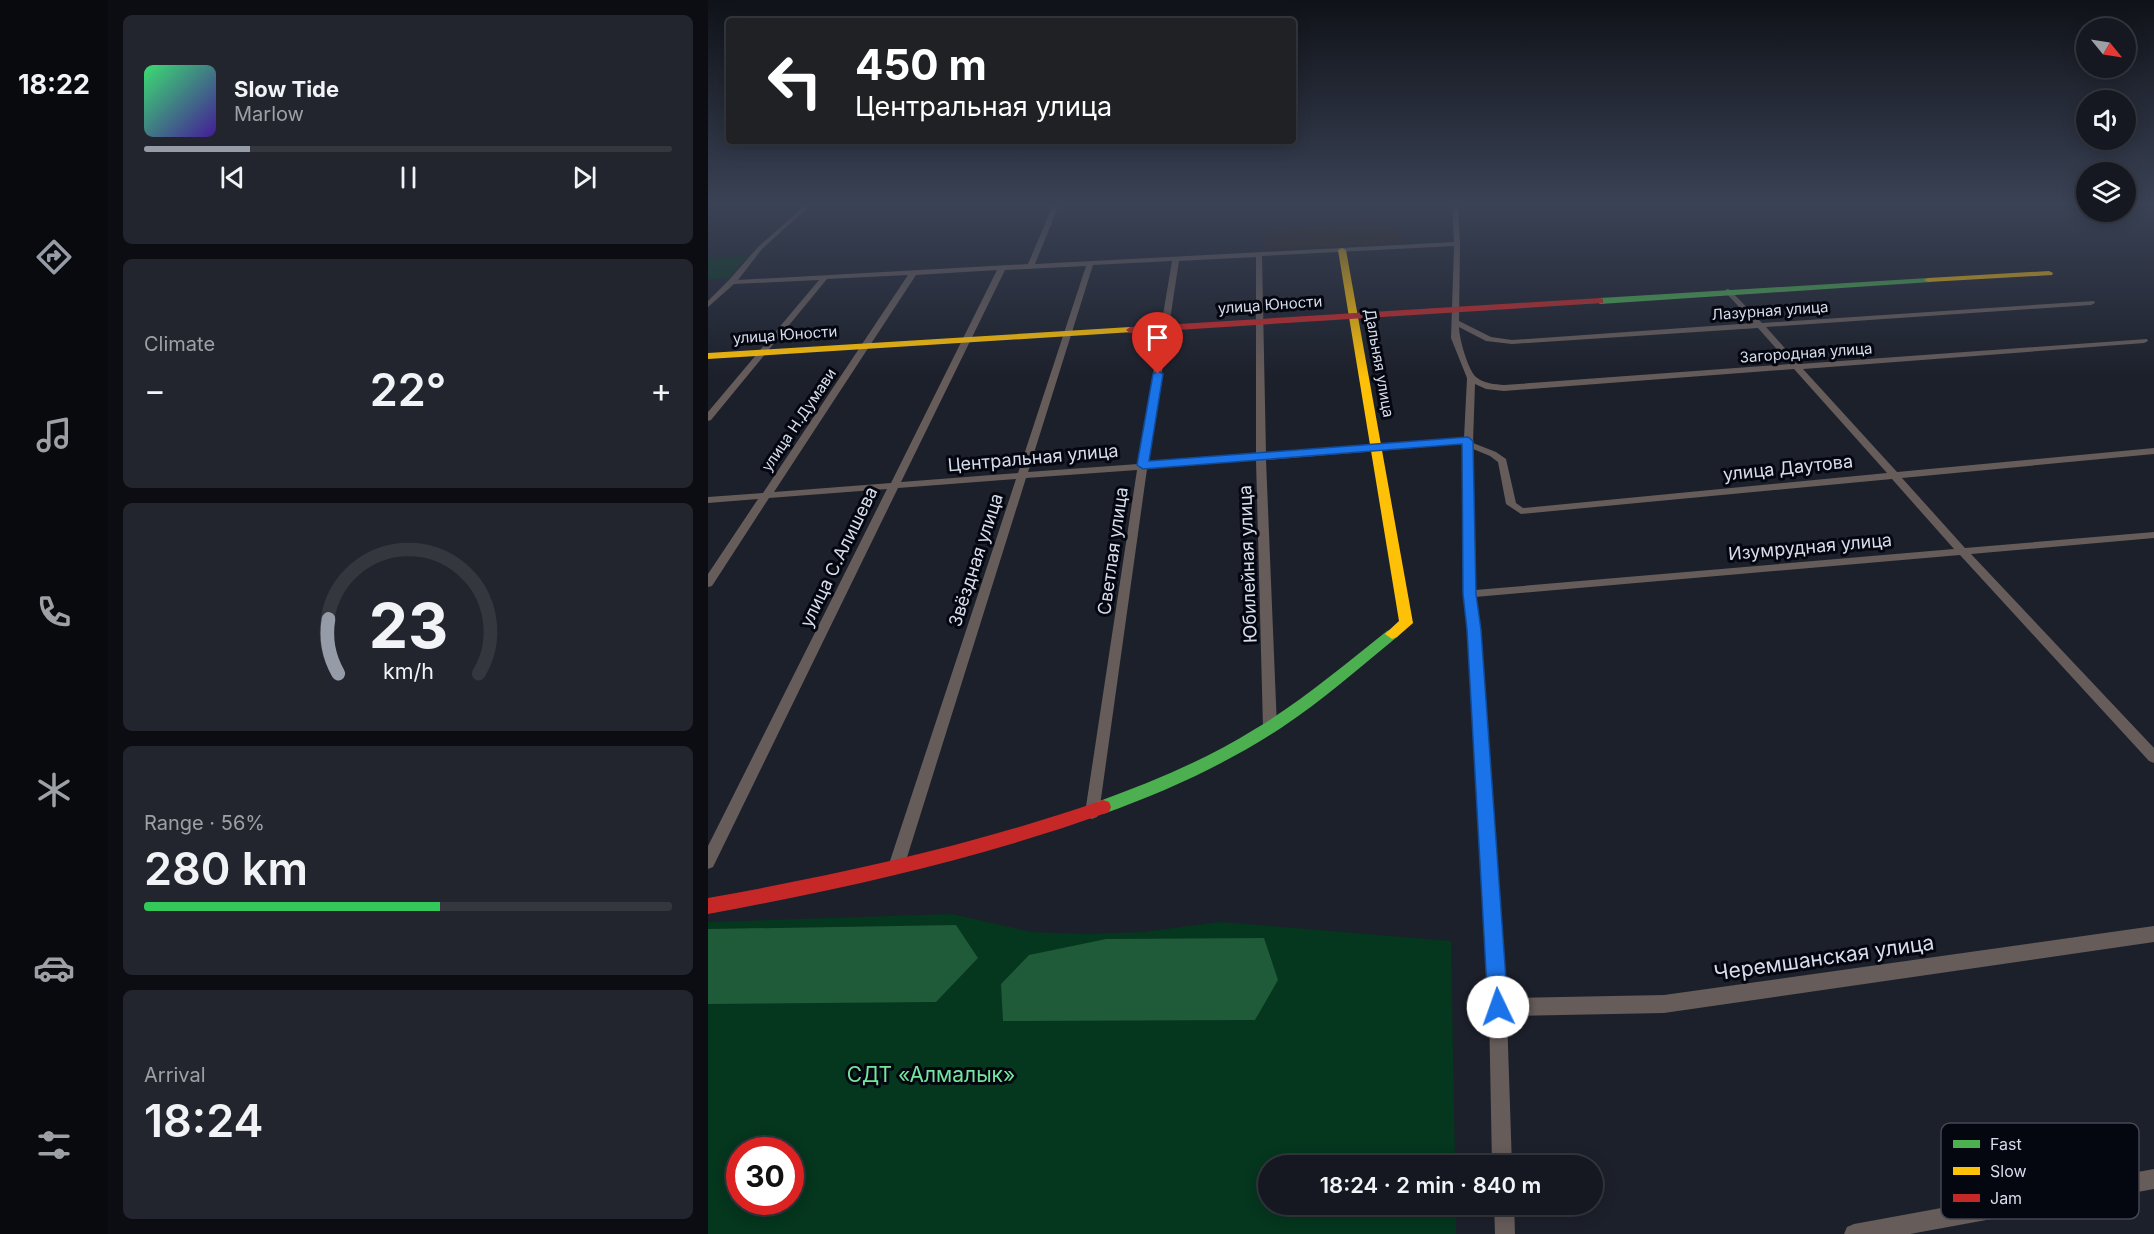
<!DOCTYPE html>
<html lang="en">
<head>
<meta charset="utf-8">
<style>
  body { margin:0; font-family:Inter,sans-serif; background:#22252d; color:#f1f3f6; height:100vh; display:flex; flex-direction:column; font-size:22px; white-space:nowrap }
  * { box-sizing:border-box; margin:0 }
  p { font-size:20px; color:#9da0a5 }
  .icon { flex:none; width:33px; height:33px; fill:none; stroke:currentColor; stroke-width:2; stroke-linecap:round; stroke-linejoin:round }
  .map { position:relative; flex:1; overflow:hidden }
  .sheet { display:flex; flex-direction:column; gap:15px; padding:15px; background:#0c0d12; width:600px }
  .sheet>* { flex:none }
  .hud { position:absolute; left:18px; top:18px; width:570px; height:126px; border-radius:6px; box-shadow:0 3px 15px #0003,0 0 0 2px #34373e; background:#202124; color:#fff; overflow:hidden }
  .needle { width:39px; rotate:120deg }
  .buttons { position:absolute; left:1368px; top:18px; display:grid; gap:12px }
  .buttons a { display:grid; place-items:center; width:60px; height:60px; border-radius:50%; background:#151820; box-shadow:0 3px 15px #0003,0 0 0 2px #34373e; font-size:30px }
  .speed { position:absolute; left:18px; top:1137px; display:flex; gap:12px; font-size:30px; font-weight:700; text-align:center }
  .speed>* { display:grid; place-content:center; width:78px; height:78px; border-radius:50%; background:#151820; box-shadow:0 3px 15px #0003,0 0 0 2px #34373e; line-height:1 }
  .speed .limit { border:9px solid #d22; background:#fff; color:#111 }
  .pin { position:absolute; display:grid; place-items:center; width:51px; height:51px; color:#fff; margin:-62px -26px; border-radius:50% 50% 50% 0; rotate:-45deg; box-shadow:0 0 6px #0007 }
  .pin .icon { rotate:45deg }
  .me { position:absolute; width:66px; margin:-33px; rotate:357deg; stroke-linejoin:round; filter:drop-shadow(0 0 4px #0008) }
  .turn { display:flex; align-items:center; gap:21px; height:126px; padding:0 30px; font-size:27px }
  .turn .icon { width:78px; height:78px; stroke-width:2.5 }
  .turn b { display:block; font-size:42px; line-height:51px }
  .big { font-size:45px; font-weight:600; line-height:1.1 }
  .sheet .widget { flex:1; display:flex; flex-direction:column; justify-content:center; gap:9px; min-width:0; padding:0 21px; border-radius:9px; background:#22252d }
  .sheet .dial { align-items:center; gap:0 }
  .dial svg { height:156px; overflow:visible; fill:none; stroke:#34373e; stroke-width:7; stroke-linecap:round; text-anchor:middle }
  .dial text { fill:#f1f3f6; stroke:none }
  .song { display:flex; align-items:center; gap:18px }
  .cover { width:72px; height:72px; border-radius:9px; background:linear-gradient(135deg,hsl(140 70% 55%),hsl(260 70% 35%)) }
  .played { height:6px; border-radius:3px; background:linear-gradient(90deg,#969ba8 20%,#34373e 20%) }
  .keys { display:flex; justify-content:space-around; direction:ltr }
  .heat { display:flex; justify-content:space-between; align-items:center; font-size:33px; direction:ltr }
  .charge { height:9px; border-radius:4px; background:linear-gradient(90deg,#34c759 56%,#34373e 0) }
  .trip { position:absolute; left:550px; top:1155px; width:345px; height:60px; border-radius:30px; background:#151820; box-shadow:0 3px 15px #0003,0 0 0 2px #34373e; font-weight:600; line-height:60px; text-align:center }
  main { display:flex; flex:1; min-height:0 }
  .tabs { display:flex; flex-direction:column; width:108px; justify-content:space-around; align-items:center; background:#080a0d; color:#9da0a5 }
  .tabs .icon { width:42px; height:42px }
  .tabs .active { color:#969ba8 }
  .tabs b { font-size:27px; color:#f1f3f6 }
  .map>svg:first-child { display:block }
  .education { fill:#2d2119 }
  .green { fill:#05361e; fill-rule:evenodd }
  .forest { fill:#1f5a39 }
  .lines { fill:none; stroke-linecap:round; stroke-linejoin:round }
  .street { fill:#665c5a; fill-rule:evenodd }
  .fast { fill:#4caf50; fill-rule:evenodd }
  .slow { fill:#ffc107; fill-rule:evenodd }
  .jam { fill:#c62828; fill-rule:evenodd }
  .route { fill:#1a73e8; stroke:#114b97; stroke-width:1.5 }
  .labels { text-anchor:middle; stroke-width:6; stroke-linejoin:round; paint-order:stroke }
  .far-street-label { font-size:15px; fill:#d8ddec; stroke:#050710 }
  .street-label { font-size:18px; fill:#d8ddec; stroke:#050710 }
  .near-street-label { font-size:21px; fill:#d8ddec; stroke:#050710 }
  .near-park-label { font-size:21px; fill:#74e59d; stroke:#050710 }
  .key { fill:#050710; stroke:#444752; stroke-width:1.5 }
  .key-label { font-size:16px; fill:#d8ddec }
</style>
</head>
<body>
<main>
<nav class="tabs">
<b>18:22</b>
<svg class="icon active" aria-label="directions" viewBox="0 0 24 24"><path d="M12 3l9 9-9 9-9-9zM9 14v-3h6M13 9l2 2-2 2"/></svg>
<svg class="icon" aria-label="music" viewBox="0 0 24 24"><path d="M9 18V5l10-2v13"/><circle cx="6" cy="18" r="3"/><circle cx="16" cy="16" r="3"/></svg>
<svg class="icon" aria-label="phone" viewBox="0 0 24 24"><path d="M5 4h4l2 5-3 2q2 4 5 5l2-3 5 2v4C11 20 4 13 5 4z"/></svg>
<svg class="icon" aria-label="climate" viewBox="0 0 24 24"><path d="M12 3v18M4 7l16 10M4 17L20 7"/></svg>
<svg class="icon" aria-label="car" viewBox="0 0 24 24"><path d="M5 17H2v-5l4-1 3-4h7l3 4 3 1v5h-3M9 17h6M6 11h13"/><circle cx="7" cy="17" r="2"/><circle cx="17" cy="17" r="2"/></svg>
<svg class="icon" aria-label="filters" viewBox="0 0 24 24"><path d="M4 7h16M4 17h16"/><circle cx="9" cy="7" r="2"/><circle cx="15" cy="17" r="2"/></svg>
</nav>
<section class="sheet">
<div class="widget">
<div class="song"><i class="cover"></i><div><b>Slow Tide</b><p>Marlow</p></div></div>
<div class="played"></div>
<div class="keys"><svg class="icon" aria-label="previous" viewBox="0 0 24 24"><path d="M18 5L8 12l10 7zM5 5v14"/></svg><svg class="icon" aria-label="pause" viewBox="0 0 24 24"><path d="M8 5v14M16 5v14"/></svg><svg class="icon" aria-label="next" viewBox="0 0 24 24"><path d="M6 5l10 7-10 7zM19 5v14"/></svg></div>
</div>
<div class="widget"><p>Climate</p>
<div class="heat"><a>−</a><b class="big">22°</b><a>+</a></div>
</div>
<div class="widget dial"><svg viewBox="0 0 100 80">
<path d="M14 69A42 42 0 1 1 86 69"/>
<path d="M14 69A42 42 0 0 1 9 41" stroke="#969ba8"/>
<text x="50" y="56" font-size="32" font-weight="700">23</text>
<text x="50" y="72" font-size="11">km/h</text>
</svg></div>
<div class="widget"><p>Range · 56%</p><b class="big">280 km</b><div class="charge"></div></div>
<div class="widget"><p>Arrival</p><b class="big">18:24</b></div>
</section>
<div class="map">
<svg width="1446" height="1234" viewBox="0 0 1446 1234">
  <rect width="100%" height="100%" fill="#1c202b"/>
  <!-- education -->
  <path class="education" d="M674 221 698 243 555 250V230Z"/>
  <!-- green -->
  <g class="green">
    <path d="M40 256 21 277 0 280V258Z"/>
    <path d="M244 914 323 932 378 934 435 932 512 922 743 941 747 1165 561 1166V1204L748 1205V1234H0V922ZM32 1150H82V1202H32Z"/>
  </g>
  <!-- forest -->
  <g class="forest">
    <path d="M248 925 270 958 228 1002 0 1004V929Z"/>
    <path d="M556 938 570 980 547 1020 295 1021 293 984 321 955 398 939Z"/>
  </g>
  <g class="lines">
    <!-- street -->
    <g class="street">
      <path d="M97 205H103L54 249 30 280 320 264 345 205H351L327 264 746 242 744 205H750L752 244 751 321 783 337 804 340 1046 323 1018 293V289H1021L1054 323 1386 301 1387 303 1383 305 1058 327 1091 364 1439 339 1440 341 1436 343 1095 369 1189 472 1446 448V454L1194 478 1257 548 1446 532V538L1263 554 1446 748V763L1441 761 1252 555 767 597 772 630 798 998 956 995 1446 926V942L956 1013 799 1016 804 1166H784L781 1007 760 630 755 594V444L558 460 569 728 567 732 562 733 557 732 555 728 548 460 439 469 391 813 389 817 384 819 379 817 377 813 429 470 318 478 196 867 193 872 188 874 183 872 180 867 308 479 190 488 5 867 0 869V846L179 489 61 498 4 586 0 587V574L50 499 0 503V497L55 493 200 275 119 279 3 420 0 421V412L111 280 26 284 0 307V301L21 280 50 247ZM746 246 743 338 759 378 756 438 558 454 554 256ZM548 257V455L440 463 471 261ZM464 261 430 464 320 472 385 265ZM378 266 310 473 193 482 297 270ZM289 270 183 483 66 492 208 275ZM751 327 778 341 804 344 1050 328 1082 364 796 385C787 384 776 384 768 377 760 370 751 338 751 327ZM1086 369 1179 473 815 508 808 503 798 459 788 452 765 443 767 384 778 389 796 391ZM765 449 782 456 790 462 798 504 813 514 1184 479 1246 549 767 590Z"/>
      <path d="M1446 1169V1189L1202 1234H1136L1139 1227 1146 1224Z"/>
      <path d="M786 1204H806L807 1234H787Z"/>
    </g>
    <!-- fast -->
    <g class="fast">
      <path d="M1220 278H1223V282L892 304 888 301 892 298Z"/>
      <path d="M684 629 689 631 691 634 689 637C651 668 614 701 573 728 518 764 457 792 395 814L389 812 387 807 389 802C443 782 498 760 547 729 594 701 636 665 679 631Z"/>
    </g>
    <!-- slow -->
    <g class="slow">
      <path d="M634 248 638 250 705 623 689 637 684 639 677 634 691 621 630 250Z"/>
      <path d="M1341 271 1345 273 1344 275 1220 282 1216 280 1220 278Z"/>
      <path d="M422 327 426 330 425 332 0 359V353Z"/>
    </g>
    <!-- jam -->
    <g class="jam">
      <path d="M892 298 895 299V303L422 333 418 330 422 327Z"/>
      <path d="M395 800 401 802 403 807 401 812C270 859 136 889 0 914V898C134 874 266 845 395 800Z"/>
    </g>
  </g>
  <!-- sky -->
  <linearGradient id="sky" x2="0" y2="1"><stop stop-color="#0f1218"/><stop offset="0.54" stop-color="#3a4255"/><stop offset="1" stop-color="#3a4255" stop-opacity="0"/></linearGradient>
  <rect width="1446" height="378" fill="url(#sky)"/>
  <!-- route -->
  <path class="route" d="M450 371 455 374 441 461 760 437 765 441 768 594 773 630 800 1007 797 1014 790 1017 783 1014 780 1007 759 630 755 594 754 444 435 469 429 465 445 374Z"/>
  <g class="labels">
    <!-- far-street labels -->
    <g class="far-street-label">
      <text transform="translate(562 305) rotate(-4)" y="5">улица Юности</text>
      <text transform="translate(1062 311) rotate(-4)" y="5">Лазурная улица</text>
      <text transform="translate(77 335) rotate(-4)" y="5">улица Юности</text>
      <text transform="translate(1098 353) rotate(-4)" y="5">Загородная улица</text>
      <text transform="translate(671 363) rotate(80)" y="5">Дальняя улица</text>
      <text transform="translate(91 420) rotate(-56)" y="5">улица Н.Думави</text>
    </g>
    <!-- street labels -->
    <g class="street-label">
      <text transform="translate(325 458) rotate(-5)" y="6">Центральная улица</text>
      <text transform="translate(1080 468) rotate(-6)" y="6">улица Даутова</text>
      <text transform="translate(1102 547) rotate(-5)" y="6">Изумрудная улица</text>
      <text transform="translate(405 551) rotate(-82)" y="6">Светлая улица</text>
      <text transform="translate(131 557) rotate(-64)" y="6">улица С.Алишева</text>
      <text transform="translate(268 560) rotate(-72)" y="6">Звёздная улица</text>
      <text transform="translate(540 564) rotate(-92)" y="6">Юбилейная улица</text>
    </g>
    <!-- near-street labels -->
    <g class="near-street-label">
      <text transform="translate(1116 958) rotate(-8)" y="7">Черемшанская улица</text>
    </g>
    <!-- near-park labels -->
    <g class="near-park-label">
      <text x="223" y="1082">СДТ «Алмалык»</text>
    </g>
  </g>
  <!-- legend -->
  <rect x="1233" y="1123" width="198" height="96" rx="9" class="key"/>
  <rect x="1245" y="1140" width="27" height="8" fill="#4caf50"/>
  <rect x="1245" y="1167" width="27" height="8" fill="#ffc107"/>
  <rect x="1245" y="1194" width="27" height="8" fill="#c62828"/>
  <g class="key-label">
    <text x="1282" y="1150">Fast</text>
    <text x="1282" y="1177">Slow</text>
    <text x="1282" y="1204">Jam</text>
  </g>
</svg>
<div class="buttons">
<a><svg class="needle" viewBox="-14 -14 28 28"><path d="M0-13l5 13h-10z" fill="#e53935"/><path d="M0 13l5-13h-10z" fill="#9da0a5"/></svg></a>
<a><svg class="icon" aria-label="sound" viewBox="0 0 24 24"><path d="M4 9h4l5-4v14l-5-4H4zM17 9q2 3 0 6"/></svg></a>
<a><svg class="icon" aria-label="layers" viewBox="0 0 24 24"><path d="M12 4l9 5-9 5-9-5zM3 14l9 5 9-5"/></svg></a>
</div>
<div class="speed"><div class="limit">30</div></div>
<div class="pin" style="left:450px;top:374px;background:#d93025"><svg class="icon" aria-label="arrive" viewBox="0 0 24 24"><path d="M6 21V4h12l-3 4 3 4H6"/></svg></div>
<svg class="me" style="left:790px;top:1007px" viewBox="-20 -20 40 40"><circle r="19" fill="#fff"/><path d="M0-13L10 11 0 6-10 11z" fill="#1a73e8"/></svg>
<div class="trip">18:24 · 2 min · 840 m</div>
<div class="hud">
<div class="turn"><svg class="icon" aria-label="left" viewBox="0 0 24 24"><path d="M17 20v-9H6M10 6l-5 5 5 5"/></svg><div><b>450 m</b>Центральная улица</div></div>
</div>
</div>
</main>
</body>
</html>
